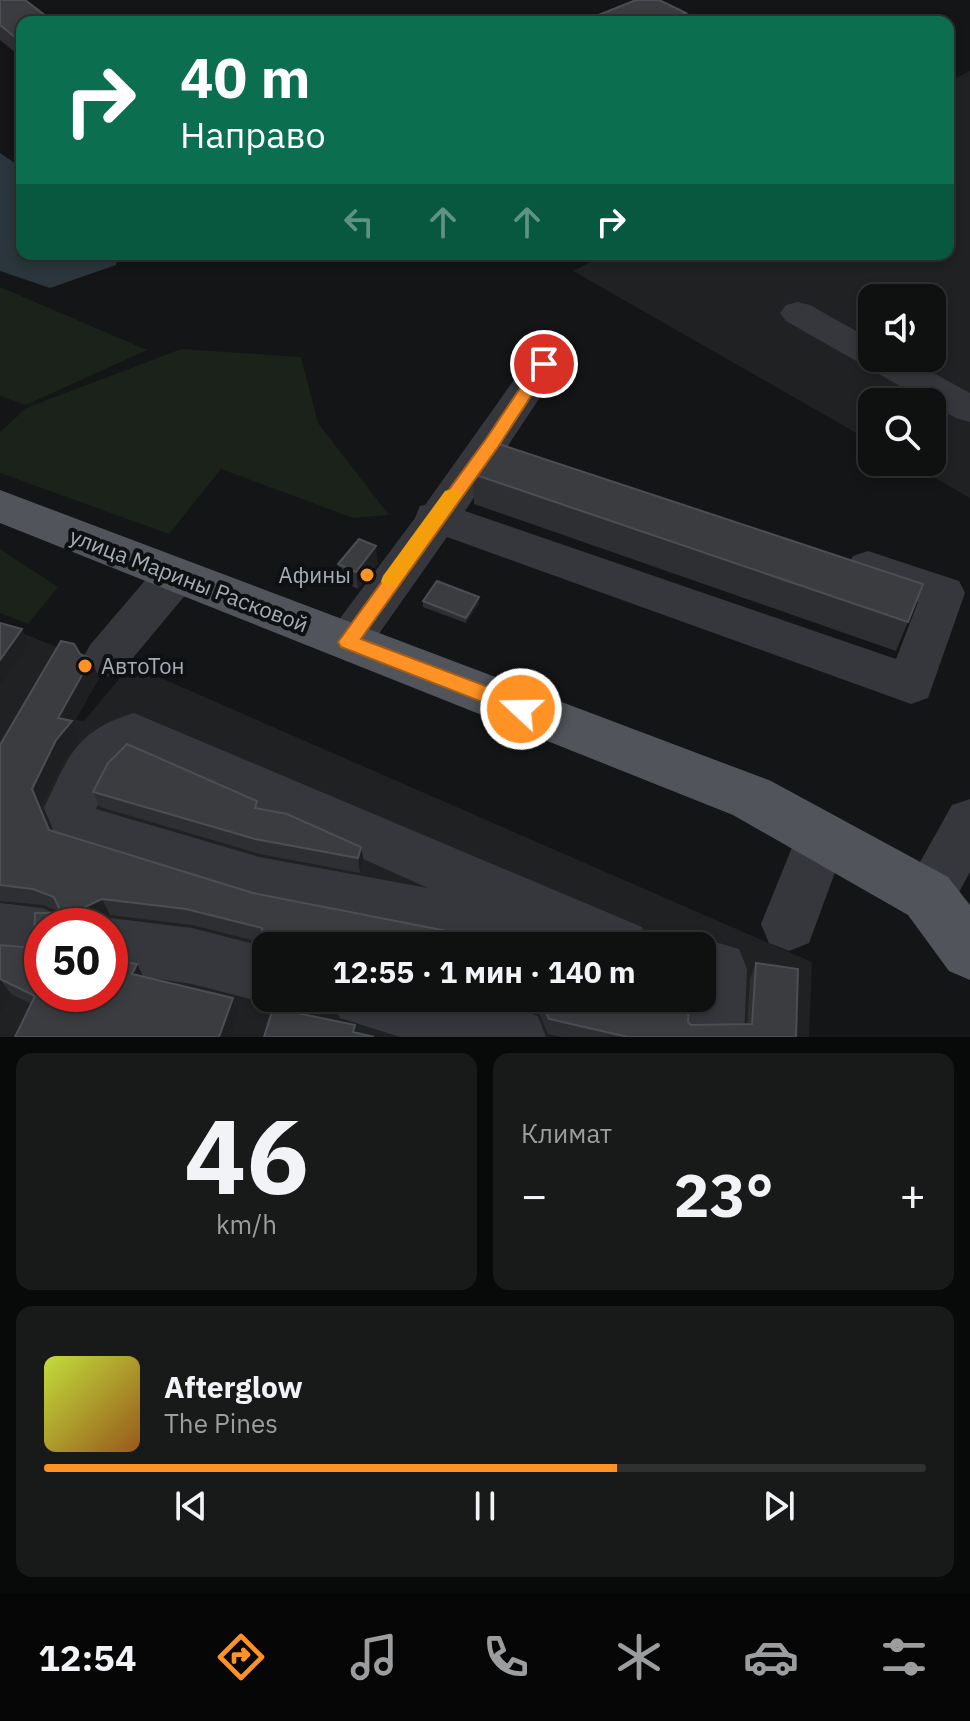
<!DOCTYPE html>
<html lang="ru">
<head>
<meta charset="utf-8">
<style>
  body { margin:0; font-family:"IBM Plex Sans",sans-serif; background:#181919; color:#f1f3f6; height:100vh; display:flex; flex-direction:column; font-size:30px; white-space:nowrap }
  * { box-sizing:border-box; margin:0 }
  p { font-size:26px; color:#9b9d9f }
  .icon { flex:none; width:44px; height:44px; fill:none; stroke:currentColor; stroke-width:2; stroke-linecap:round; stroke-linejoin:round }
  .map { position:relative; height:1037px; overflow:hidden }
  .drawer { display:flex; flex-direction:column; gap:16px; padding:16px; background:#080909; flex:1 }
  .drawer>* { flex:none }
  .guide { position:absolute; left:16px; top:16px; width:938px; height:244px; border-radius:16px; box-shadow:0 4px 12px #0003,0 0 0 2px #2f3030; background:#0b6e4f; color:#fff; overflow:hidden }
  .controls { position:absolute; left:858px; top:284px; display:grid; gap:16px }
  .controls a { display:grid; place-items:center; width:88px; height:88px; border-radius:16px; background:#0f1010; box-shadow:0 4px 12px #0003,0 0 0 2px #2f3030; font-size:40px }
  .speed { position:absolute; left:24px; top:908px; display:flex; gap:16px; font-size:40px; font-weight:700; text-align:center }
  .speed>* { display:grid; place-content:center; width:104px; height:104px; border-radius:50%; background:#0f1010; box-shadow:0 4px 12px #0003,0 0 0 2px #2f3030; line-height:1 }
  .speed .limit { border:12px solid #d22; background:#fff; color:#111 }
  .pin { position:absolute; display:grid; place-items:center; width:68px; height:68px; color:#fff; margin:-34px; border:4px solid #fff; border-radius:50%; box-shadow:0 2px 8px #0007 }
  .me { position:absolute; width:88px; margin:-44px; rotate:291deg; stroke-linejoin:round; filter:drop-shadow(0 0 6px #0008) }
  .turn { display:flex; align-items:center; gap:28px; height:168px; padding:0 32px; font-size:36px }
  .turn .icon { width:104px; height:104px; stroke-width:2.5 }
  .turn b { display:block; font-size:56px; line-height:68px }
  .lanes { display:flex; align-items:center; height:76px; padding:0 32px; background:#0003; justify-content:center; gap:40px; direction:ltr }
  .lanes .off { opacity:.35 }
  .big { font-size:60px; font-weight:800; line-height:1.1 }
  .drawer .tile { flex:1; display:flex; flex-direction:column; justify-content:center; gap:12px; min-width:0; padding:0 28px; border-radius:16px; background:#181919 }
  .drawer .dial { align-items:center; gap:0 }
  .dial b { font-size:104px; line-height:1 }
  .song { display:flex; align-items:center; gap:24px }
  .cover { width:96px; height:96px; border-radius:12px; background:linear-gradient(135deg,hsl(70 70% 55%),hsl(30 70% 35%)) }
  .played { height:8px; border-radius:4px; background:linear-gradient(90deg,#fe9225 65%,#2f3030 65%) }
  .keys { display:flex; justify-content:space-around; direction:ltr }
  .heat { display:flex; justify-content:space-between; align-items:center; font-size:44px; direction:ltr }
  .drawer .tiles { flex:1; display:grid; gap:16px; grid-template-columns:1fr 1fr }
  .tile:last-child { grid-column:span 2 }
  .trip { position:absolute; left:252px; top:932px; width:464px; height:80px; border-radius:16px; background:#0f1010; box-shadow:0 4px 12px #0003,0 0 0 2px #2f3030; font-weight:800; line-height:80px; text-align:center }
  .dock { display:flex; height:128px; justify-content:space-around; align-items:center; background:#060606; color:#9b9d9f }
  .dock .icon { width:56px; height:56px }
  .dock .on { color:#fe9225 }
  .dock b { font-size:36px; color:#f1f3f6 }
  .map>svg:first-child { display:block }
  .built { fill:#202123; fill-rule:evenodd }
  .green { fill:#1a221a }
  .water { fill:#2a363b }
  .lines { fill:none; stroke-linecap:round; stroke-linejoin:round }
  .minor { fill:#35373c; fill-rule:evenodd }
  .major { fill:#51555b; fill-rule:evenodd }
  .wall { fill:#2d2f32 }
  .shaded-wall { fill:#1e1f21 }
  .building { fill:#3a3c40; stroke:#4b4e53; stroke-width:2 }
  .route { fill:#fe9225; stroke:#a55f18; stroke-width:2 }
  .slow { fill:#f59e0b }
  .poi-dot { fill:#fe9225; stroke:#0f1011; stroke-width:3 }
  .labels { text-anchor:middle; stroke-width:8; stroke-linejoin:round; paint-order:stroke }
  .poi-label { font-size:22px; fill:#a5aeb8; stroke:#0f1011; text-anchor:end }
  .street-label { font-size:22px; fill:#a5aeb8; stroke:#0f1011 }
</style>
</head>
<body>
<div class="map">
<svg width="970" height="1037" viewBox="0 0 970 1037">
  <rect width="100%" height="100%" fill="#141516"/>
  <!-- built -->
  <g class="built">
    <path d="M970 71V498L907 462H932V402H872V442L573 271 606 254H948V82ZM872 298H932V358H872Z"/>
    <path d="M0 624 59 648 20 712 84 721 131 665 812 962 809 1037H0ZM42 926H110V994H42ZM266 946H702V998H266Z"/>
  </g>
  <!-- green -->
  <g class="green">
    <path d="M0 287 147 350 26 405 0 396Z"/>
    <path d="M181 349 301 357 318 423 389 515 353 518 221 469 169 534 0 473V432L26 408Z"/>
    <path d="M0 549 58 587 28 624 0 613Z"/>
  </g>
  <!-- water -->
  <path class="water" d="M0 153 22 168V254H118L116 265 50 288 0 271Z"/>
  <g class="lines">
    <!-- minor -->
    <g class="minor">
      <path d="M798 302 810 305 872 340V358H906L970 393V422L956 418 786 321 780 313 786 305Z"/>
      <path d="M544 352 557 356 562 364 465 511 896 659 918 602 853 580 846 568 853 556 868 551 959 581 965 593 928 698 911 704 447 537 364 655 348 660 332 655 325 642 332 629 415 518 420 506 425 505 531 356Z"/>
      <path d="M176 558 192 563 198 575 192 587 122 671 106 677 90 671 83 658 90 645 160 563Z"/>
      <path d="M134 713 642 927 650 946H458L259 907 59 844 44 808C68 757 76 730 134 713ZM133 756 428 888 259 857 96 809 112 777Z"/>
      <path d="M970 799V872L947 914 928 922 909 914 901 896 952 805Z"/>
      <path d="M822 813 841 820 848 837 809 943 789 951 769 943 761 924 803 820Z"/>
      <path d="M0 903 42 908 62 916 66 926H42V962L0 957Z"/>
      <path d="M110 918 192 928 266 947V998H279L266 1003 192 984 110 972V926H90Z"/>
      <path d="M702 938 739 949 747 969 744 1037H686L688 998H702V946H683Z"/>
      <path d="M331 998H478L538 1016 546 1037H400L340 1018Z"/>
    </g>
    <!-- major -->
    <path class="major" d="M0 490 771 781 948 877 970 905V980L949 971 908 915 733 815 0 523Z"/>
  </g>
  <!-- wall -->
  <g class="wall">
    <path d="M0 0 22 22V58L0 40Z"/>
    <path d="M473 474 908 622 896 651 474 504Z"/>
    <path d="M378 563 358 589 341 581 338 564Z"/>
    <path d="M423 601 479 603 466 623 423 607Z"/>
    <path d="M61 641 74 644 80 654 91 659 99 678 73 724 80 740 65 759 41 807 51 830 253 893 457 933H532L591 946H266V959L263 943 192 925 110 915 102 919 105 926H42V994H110V960L137 964 143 976 233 998 239 1013 231 1037H15L31 1004 11 994 0 1015V945L34 948 35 913H56L58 911 43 905 0 901V745Z"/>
    <path d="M93 792 259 809 361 847 364 863 360 873 260 854 100 807Z"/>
    <path d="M756 963 796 1037H562L548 1034 539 1013 488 998H689L688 1022 691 1025H747L750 979Z"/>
  </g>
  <!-- shaded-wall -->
  <g class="shaded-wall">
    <path d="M686 13 685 22H664Z"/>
    <path d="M376 546 378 563 358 589 356 572Z"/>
    <path d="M479 597V603L466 623V618Z"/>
    <path d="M22 629 29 644 0 686V660Z"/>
    <path d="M91 659 99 678 73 724 80 740 65 759 41 807 58 847 49 830 32 789 58 718Z"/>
    <path d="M361 847 364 863 360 873 358 858Z"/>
    <path d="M102 899 110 915 102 919 105 926H98L78 910Z"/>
    <path d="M137 964 145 980 132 974Z"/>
    <path d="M0 979 11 994 0 1015Z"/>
    <path d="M233 998 239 1013 231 1037H219Z"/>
  </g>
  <!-- building -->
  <g class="building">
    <path d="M0 0H25L54 22H22V43L0 25Z"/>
    <path d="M636 0H659L686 13 664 22H581Z"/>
    <path d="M496 443 923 584 908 622 473 474Z"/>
    <path d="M359 539 376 546 356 572 338 564Z"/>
    <path d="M437 581 479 597 466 618 423 601Z"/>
    <path d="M0 623 22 629 0 660Z"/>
    <path d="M61 641 74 644 80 654 91 659 58 718 72 721 56 740 32 789 49 830 253 893 457 933H532L591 946H266V953H264L262 928 186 909 102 899 78 910 98 913V926H42V994H110V960L137 964 132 974 233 998 219 1037H15L35 996 0 979V945L34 948 35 913H56L59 908 54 897 33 889 0 885V745Z"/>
    <path d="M127 744 257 801 255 808 287 814 361 847 358 858 255 839 93 792 108 763Z"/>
    <path d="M756 963 798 969 796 1037H628L549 1019 540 998H689L688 1022 691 1025 752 1024Z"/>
    <path d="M273 1008 355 1025 353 1032 374 1037H264Z"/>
  </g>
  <!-- route -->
  <path class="route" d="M544 359 550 360V367L498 447 361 639 528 702 531 709 528 715 521 717 341 647 338 642 486 439 539 360Z"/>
  <!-- slow -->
  <path class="slow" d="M452 489 458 491 461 495 458 500 397 586H383L381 581 383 576 445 491Z"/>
  <!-- markers -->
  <g class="poi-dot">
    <circle cx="367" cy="575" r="8"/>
    <circle cx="85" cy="666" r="8"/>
  </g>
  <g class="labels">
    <!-- poi labels -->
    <g class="poi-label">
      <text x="351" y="583">Афины</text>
      <text x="101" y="674" text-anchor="start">АвтоТон</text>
    </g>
    <!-- street labels -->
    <g class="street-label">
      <text transform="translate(189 580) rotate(21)" y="8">улица Марины Расковой</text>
    </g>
  </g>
</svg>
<div class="controls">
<a><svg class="icon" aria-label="sound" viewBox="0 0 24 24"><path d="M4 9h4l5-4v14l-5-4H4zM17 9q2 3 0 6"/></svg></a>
<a><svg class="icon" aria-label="search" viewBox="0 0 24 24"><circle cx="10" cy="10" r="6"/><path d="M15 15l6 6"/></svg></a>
</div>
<div class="speed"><div class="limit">50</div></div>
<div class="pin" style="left:544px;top:364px;background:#d93025"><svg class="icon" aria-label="arrive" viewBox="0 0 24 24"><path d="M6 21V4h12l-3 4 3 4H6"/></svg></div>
<svg class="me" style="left:521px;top:709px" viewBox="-20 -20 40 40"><circle r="17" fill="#fe9225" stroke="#fff" stroke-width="3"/><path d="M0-11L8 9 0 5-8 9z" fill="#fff"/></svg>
<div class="trip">12:55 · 1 мин · 140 m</div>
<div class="guide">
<div class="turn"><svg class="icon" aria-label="right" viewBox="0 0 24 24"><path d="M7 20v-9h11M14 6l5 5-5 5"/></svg><div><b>40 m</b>Направо</div></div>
<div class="lanes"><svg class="icon off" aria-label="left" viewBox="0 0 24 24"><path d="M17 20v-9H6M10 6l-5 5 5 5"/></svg><svg class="icon off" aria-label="ahead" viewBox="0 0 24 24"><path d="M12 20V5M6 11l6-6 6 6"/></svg><svg class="icon off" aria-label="ahead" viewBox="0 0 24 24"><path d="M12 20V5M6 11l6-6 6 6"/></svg><svg class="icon" aria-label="right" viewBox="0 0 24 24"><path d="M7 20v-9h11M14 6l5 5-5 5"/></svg></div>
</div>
</div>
<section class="drawer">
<div class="tiles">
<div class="tile dial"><b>46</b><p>km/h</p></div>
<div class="tile"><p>Климат</p>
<div class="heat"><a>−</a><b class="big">23°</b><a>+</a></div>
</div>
<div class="tile">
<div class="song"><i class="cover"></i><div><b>Afterglow</b><p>The Pines</p></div></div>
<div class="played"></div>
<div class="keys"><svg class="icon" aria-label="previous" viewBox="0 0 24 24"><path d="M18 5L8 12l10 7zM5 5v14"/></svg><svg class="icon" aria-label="pause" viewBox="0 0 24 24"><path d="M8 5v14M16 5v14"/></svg><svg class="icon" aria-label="next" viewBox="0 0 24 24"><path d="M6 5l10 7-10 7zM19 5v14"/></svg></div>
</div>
</div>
</section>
<nav class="dock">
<b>12:54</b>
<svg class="icon on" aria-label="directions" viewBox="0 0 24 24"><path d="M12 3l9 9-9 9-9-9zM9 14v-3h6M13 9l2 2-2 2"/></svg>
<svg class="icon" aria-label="music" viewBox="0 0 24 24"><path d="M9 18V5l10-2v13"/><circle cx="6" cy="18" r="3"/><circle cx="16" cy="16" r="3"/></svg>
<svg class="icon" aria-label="phone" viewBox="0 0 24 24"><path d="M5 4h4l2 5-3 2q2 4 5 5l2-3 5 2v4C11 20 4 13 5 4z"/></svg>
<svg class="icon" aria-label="climate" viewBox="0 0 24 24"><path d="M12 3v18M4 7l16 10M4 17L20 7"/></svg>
<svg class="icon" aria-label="car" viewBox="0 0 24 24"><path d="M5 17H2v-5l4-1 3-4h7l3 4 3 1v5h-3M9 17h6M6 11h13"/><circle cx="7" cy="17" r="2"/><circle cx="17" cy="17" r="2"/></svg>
<svg class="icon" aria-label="filters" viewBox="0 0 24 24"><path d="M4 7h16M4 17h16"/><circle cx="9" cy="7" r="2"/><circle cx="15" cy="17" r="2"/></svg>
</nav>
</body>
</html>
